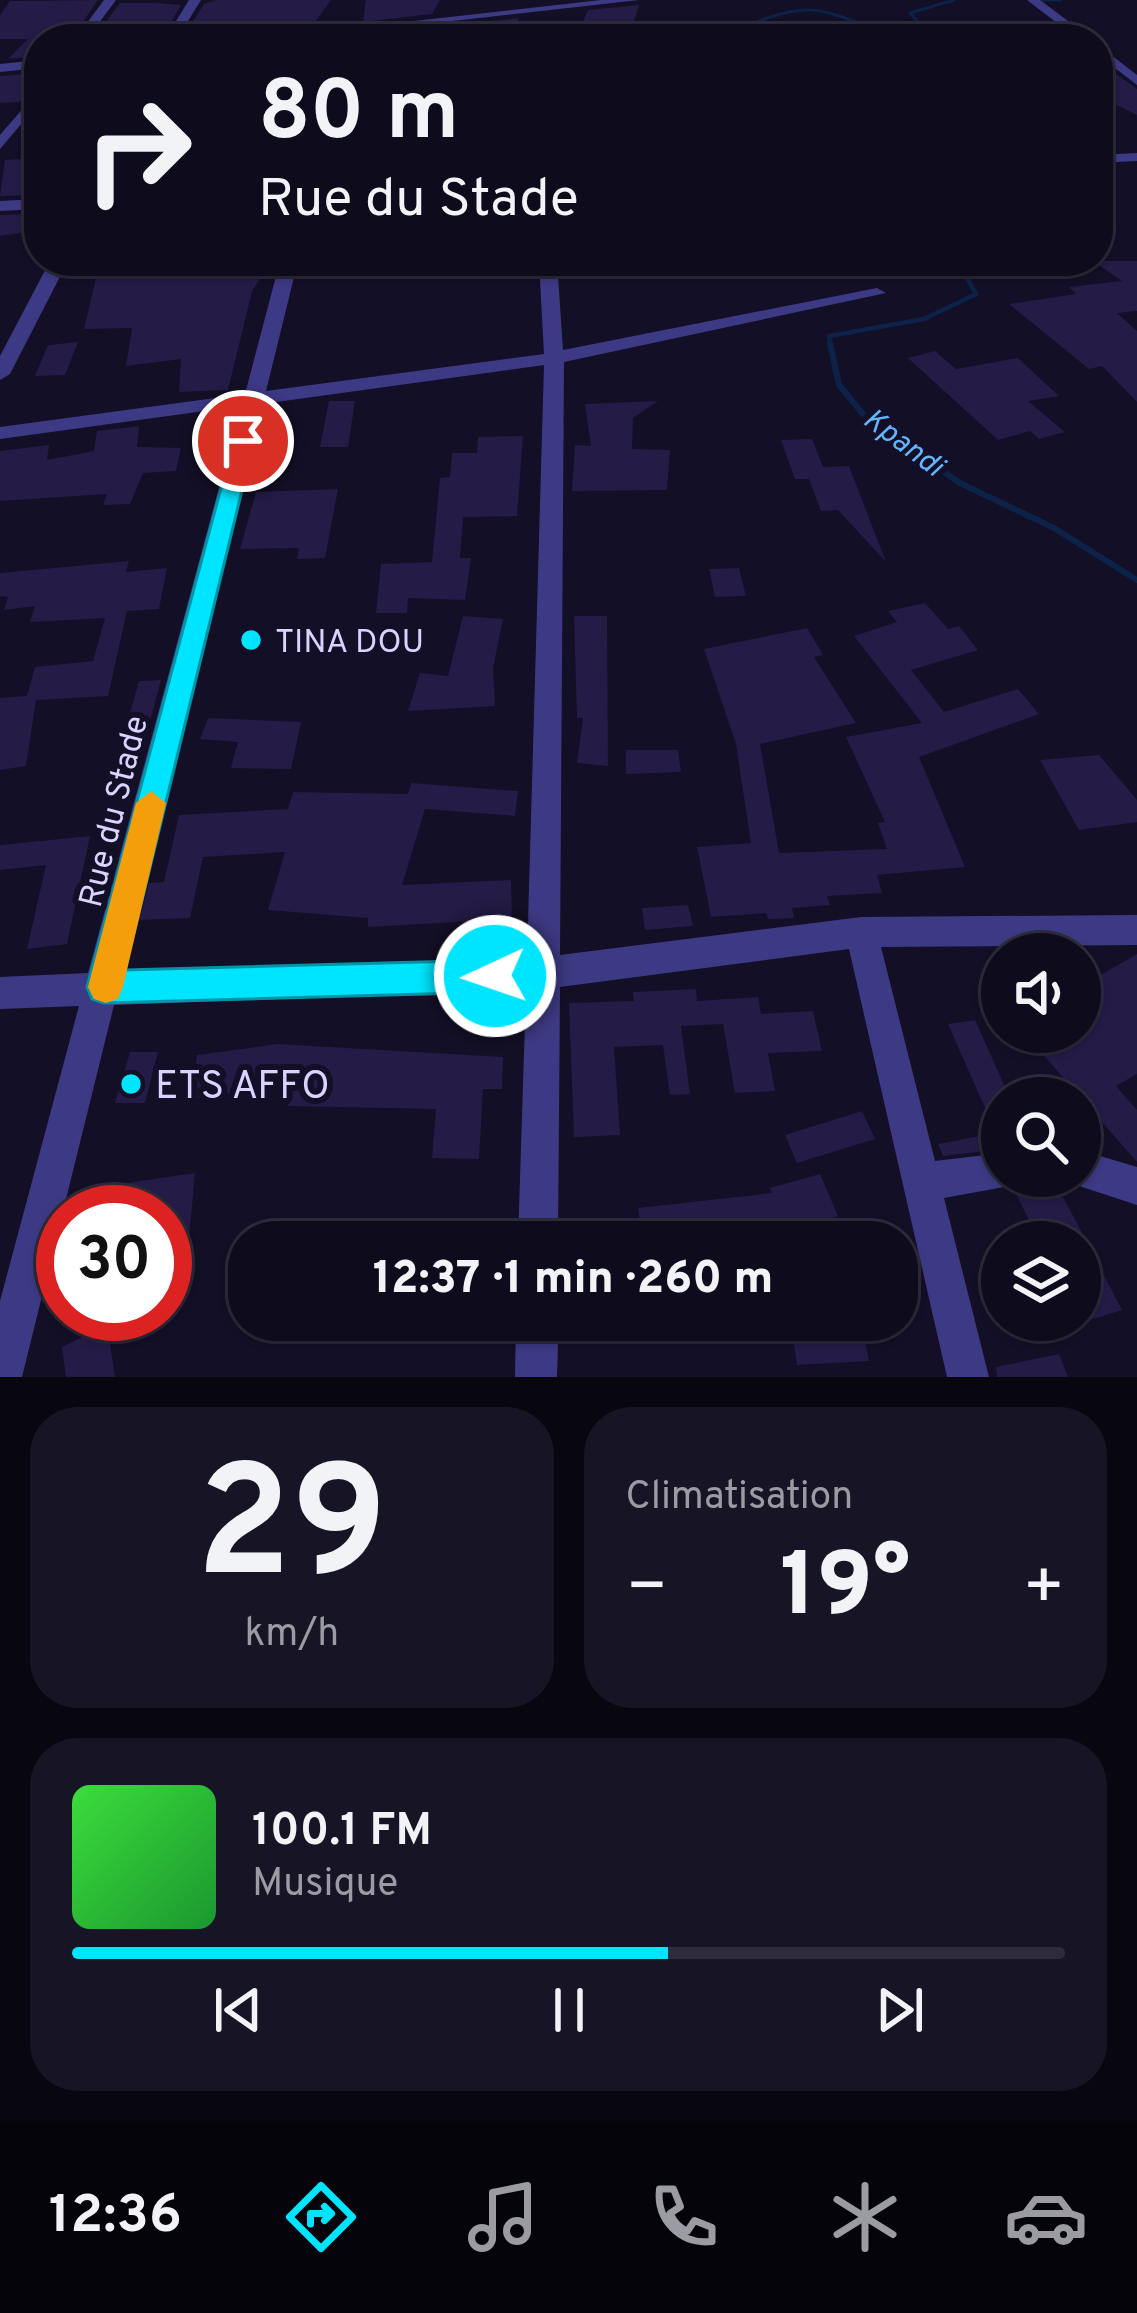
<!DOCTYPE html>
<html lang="fr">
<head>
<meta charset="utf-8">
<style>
  body { margin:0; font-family:Overpass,sans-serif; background:#171425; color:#f1f3f6; height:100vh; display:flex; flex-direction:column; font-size:45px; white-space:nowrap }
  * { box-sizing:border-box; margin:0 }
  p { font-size:39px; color:#9b9ba3 }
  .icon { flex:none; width:66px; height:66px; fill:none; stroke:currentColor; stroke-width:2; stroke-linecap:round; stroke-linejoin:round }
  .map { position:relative; height:1377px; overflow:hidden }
  .side { display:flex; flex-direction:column; gap:30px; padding:30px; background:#08060f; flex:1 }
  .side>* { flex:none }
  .guide { position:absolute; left:24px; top:24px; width:1089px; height:252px; border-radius:48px; box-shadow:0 3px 9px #0004,0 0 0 3px #2e2b3b; background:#0e0b1c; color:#f1f3f6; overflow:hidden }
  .buttons { position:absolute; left:981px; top:933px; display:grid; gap:24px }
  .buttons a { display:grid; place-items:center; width:120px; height:120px; border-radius:50%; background:#0e0b1c; box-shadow:0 3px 9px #0004,0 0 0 3px #2e2b3b; font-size:60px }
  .speed { position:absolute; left:36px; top:1185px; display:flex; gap:24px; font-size:60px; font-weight:700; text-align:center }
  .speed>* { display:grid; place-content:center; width:156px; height:156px; border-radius:50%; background:#0e0b1c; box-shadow:0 3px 9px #0004,0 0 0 3px #2e2b3b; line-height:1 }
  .speed .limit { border:18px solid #d22; background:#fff; color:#111 }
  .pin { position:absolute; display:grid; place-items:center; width:102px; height:102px; color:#fff; margin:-51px; border:6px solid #fff; border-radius:50%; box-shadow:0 3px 12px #0007 }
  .me { position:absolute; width:132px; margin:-66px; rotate:267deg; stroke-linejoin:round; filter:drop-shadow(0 0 9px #0008) }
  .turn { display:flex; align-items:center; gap:42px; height:252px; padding:0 36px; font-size:54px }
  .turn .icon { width:156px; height:156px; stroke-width:2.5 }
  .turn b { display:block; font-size:84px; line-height:102px }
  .big { font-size:90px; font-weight:800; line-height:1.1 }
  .side .widget { flex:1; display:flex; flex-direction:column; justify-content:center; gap:18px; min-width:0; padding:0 42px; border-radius:48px; background:#171425 }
  .side .dial { align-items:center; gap:0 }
  .dial b { font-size:156px; line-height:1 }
  .song { display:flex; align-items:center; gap:36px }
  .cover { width:144px; height:144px; border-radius:18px; background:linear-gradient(135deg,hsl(120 70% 55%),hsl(130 70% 35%)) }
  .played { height:12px; border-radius:6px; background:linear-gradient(90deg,#00e5ff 60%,#2e2b3b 60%) }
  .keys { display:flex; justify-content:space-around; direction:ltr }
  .heat { display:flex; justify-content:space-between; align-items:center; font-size:66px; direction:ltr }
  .side .tiles { flex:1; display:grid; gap:30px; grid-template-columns:1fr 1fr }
  .widget:last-child { grid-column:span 2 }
  .trip { position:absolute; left:228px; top:1221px; width:690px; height:120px; border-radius:48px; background:#0e0b1c; box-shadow:0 3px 9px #0004,0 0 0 3px #2e2b3b; font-weight:800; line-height:120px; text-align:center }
  .tabs { display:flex; height:192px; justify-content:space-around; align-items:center; background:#06040b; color:#9b9ba3 }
  .tabs .icon { width:84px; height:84px }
  .tabs .active { color:#00e5ff }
  .tabs b { font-size:54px; color:#f1f3f6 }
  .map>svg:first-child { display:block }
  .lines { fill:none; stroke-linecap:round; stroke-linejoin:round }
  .stream-far2 { stroke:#0c2248; stroke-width:3 }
  .stream-far1 { stroke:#0c2248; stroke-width:4.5 }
  .stream { stroke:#0c2248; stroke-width:6 }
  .building { fill:#241b47 }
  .minor { fill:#3d3a85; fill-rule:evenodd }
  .route { fill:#00e5ff; stroke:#0095a6; stroke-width:3 }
  .slow { fill:#f59e0b }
  .poi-dot { fill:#00e5ff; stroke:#130f26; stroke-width:4.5 }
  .labels { text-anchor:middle; stroke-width:12; stroke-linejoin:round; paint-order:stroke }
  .far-water-label { font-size:30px; font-style:italic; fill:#62b6ff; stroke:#130f26 }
  .poi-label { font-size:33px; fill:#d9d4ff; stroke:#130f26; text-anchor:start }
  .street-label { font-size:33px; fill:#d9d4ff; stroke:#130f26 }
  .near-poi-label { font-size:39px; fill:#d9d4ff; stroke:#130f26; text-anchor:start }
</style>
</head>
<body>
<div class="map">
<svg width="1137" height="1377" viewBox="0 0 1137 1377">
  <rect width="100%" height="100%" fill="#130f26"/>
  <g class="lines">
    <!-- stream-far2 -->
    <g class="stream-far2">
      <path d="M1042 0H1060"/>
      <path d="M728 39 726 35C752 24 780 10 809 10 847 10 882 46 919 23L910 13 954 0"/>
    </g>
    <!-- stream-far1 -->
    <path class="stream-far1" d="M831 346 829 336 924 319 976 294 967 278 937 261"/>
    <!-- stream -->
    <path class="stream" d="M830 343 839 385 868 420 960 483 1054 528 1137 580"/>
  </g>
  <!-- building -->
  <g class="building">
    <path d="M98 0 71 39H39V56L8 59 28 39H0V15L10 1Z"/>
    <path d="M216 0H331L311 28 249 39H215L219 31 188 29 204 4Z"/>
    <path d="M366 0H440L432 14 363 22Z"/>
    <path d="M120 3H157L181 5 161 39H93Z"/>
    <path d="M639 5 631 31 580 28 588 10Z"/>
    <path d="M518 18 523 37 486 38 483 33V22Z"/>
    <path d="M1098 61 1137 89V115L1098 96Z"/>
    <path d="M39 73 19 102 0 103V76Z"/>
    <path d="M39 158V195L0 196 5 160Z"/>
    <path d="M39 214V230L0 236V215Z"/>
    <path d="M113 261H272L252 291 228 390 179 392 181 359 126 366 132 328 84 329 99 265Z"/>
    <path d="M1093 261H1137V311L1117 313 1137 331V402L1102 366 1089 369 1009 304 1076 294 1069 287 1122 281Z"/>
    <path d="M78 342 65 375 35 376 48 345Z"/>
    <path d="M935 351 956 369 1018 358 1059 396 1028 401 1065 432 1039 439 1030 431 998 440 908 358Z"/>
    <path d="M329 401H355L348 447H320Z"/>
    <path d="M658 401 633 418 632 449 670 450 667 490 572 491 575 445 591 446 585 404Z"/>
    <path d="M139 426 137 447 181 448 176 471 143 473 130 504 103 505 107 494 0 501V451L49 445 47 460 94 451 97 431Z"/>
    <path d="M523 436 517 516 463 517 460 558H471L465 600 408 598 407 613H376L381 564 432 562 440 478 450 477 452 453H477L478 437Z"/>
    <path d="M812 439 823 467 849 466 886 562 838 510 821 511 809 479H795L781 440Z"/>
    <path d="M338 489 325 558 297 559 299 548 240 549 256 492Z"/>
    <path d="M129 561 126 572 167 568 159 609 127 611 108 696 36 700 26 766 0 770V698L27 696 35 667 93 661 105 618 30 622 35 606 4 610 8 597 0 596V573Z"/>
    <path d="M739 568 746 596 715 597 709 569Z"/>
    <path d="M925 603 948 629 959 626 978 650 911 670 944 712 1018 689 1039 714 919 757 965 867 877 875 882 893 827 896 830 905 792 908 794 918 768 919 766 913 711 917 697 847 751 843 736 744 704 649 807 628 823 655 814 657 856 723 760 744 779 853 887 849 878 823 885 822 846 737 922 723 854 636 897 622 888 611Z"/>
    <path d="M463 616 503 619 493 668 495 706 408 711 420 673 448 676Z"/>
    <path d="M574 616H607L608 766 577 763 583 718H577Z"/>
    <path d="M161 680 147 732 124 734 139 681Z"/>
    <path d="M208 718 301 722 291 769 231 768 238 742 200 739Z"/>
    <path d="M626 750H678L681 772 626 774Z"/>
    <path d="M1099 755 1137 800V822L1079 830 1040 760Z"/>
    <path d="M411 783 518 791 515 816 425 809 402 885 511 880 512 919 368 927V918L268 910 285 852 203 857 190 918 139 920 149 883 164 882 179 815 288 809 293 792 408 794Z"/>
    <path d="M90 836 67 944 27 949 46 865 0 870V845Z"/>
    <path d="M688 905 693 926 645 930 642 908Z"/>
    <path d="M1137 954V1074L1116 1086 1137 1110V1162L1032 1042 1049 1032H1080V987Z"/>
    <path d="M696 989 697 1001 758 997 761 1014 813 1011 822 1051 768 1053 775 1091 735 1093 723 1024 681 1026 690 1094 670 1095 663 1045 614 1047 620 1135 574 1137 569 1003 634 1001 633 992Z"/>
    <path d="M975 1020 1010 1098H1002V1149L943 1156 938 1144 996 1133 948 1024Z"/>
    <path d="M277 1044 503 1057 502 1089H483L479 1159 432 1158 436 1109 288 1106 292 1085 192 1099 197 1055Z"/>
    <path d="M130 1052H158L145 1103H115Z"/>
    <path d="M862 1111 875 1139 797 1163 785 1135Z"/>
    <path d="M195 1173 188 1249 165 1252V1212H109L113 1185Z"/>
    <path d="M820 1174 838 1216 759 1242H643L638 1208 772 1193 770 1188Z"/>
    <path d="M1052 1176 1080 1229 1122 1310 1080 1323V1242H1040L1014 1190 1022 1179Z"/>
    <path d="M790 1320H861L869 1361 797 1365Z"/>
    <path d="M107 1325 115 1377H66L62 1347Z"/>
    <path d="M1059 1354 1068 1377H997L996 1367Z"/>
  </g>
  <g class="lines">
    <!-- minor -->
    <g class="minor">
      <path d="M104 0H116L87 39H75Z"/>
      <path d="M189 0H201L177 39H165Z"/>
      <path d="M601 0H639L293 39H253Z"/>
      <path d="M1027 0H1040L1092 39H1078Z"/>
      <path d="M1098 45 1137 75V85L1098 55Z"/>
      <path d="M39 60V68L0 72V64Z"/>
      <path d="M39 90V103L0 149V135Z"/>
      <path d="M1137 153V161L1098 163V155Z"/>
      <path d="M39 199V209L0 211V201Z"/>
      <path d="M50 261H68L10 374 0 380V356Z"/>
      <path d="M280 261H298L266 391 544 354 539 261H557L563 350 877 288 886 293 564 362 560 955 861 917 1137 915V945L881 947 935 1161 1002 1153V1176H1019L1015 1185 944 1198 989 1377H947L849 949 560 987 558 1242H518L526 990 114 1005 22 1377H0V1301L79 1006 0 1009V977L88 973 241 406 0 439V427L245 394ZM544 365 527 958 122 972 262 404Z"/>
      <path d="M1080 1150 1137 1167V1205L1067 1182 1064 1176H1080Z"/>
      <path d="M516 1320H622L616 1335 601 1341 558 1344 557 1377H515Z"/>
    </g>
  </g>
  <!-- route -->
  <path class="route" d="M235 436 254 441 125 970 495 960 507 965 512 976 507 988 495 992 104 1003 92 999 87 987Z"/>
  <!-- slow -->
  <path class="slow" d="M151 791 166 803 123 987 118 999 106 1003 94 999 88 987 136 803Z"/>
  <!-- markers -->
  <g class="poi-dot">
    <circle cx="251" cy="640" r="12"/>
    <circle cx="131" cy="1084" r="12"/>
  </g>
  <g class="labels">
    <!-- far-water labels -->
    <g class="far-water-label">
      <text transform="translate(904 442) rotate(37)" y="10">Kpandi</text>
    </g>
    <!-- poi labels -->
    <g class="poi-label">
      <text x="275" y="652">TINA DOU</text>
    </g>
    <!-- street labels -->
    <g class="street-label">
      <text transform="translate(112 811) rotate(-76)" y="12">Rue du Stade</text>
    </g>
    <!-- near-poi labels -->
    <g class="near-poi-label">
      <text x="155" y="1098">ETS AFFO</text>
    </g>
  </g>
</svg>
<div class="buttons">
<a><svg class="icon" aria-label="sound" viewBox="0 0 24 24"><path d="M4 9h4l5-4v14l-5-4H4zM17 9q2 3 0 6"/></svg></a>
<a><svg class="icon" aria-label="search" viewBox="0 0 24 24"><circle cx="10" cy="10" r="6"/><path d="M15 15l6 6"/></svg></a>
<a><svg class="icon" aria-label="layers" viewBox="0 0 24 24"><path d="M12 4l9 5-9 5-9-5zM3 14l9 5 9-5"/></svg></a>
</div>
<div class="speed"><div class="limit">30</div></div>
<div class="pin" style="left:243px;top:441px;background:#d93025"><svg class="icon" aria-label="arrive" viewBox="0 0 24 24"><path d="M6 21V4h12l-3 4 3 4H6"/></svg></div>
<svg class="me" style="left:495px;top:976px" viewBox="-20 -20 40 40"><circle r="17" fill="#00e5ff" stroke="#fff" stroke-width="3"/><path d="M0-11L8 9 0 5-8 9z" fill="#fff"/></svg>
<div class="trip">12:37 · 1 min · 260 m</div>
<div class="guide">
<div class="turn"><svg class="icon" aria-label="right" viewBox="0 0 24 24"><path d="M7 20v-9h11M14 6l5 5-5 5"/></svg><div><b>80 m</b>Rue du Stade</div></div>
</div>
</div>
<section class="side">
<div class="tiles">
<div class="widget dial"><b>29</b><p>km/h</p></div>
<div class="widget"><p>Climatisation</p>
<div class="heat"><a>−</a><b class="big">19°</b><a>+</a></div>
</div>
<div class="widget">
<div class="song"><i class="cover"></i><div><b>100.1 FM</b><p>Musique</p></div></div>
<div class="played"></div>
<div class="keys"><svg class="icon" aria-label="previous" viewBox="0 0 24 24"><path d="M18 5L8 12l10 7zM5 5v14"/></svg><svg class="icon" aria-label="pause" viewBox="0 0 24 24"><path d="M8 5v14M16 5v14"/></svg><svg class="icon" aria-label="next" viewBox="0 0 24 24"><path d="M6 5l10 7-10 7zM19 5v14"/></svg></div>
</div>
</div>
</section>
<nav class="tabs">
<b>12:36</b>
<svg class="icon active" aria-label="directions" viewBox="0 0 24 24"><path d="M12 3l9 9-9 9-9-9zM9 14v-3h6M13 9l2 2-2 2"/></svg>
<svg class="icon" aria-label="music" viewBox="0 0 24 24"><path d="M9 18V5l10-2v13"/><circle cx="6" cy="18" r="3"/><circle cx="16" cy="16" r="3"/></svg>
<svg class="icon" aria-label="phone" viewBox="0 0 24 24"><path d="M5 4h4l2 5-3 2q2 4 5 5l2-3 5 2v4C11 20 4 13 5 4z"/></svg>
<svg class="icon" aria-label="climate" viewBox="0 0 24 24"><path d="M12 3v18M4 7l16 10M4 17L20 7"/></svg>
<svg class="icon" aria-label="car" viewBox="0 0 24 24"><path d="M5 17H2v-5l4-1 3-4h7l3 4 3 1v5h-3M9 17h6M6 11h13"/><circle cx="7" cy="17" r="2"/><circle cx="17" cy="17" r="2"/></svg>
</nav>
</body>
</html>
